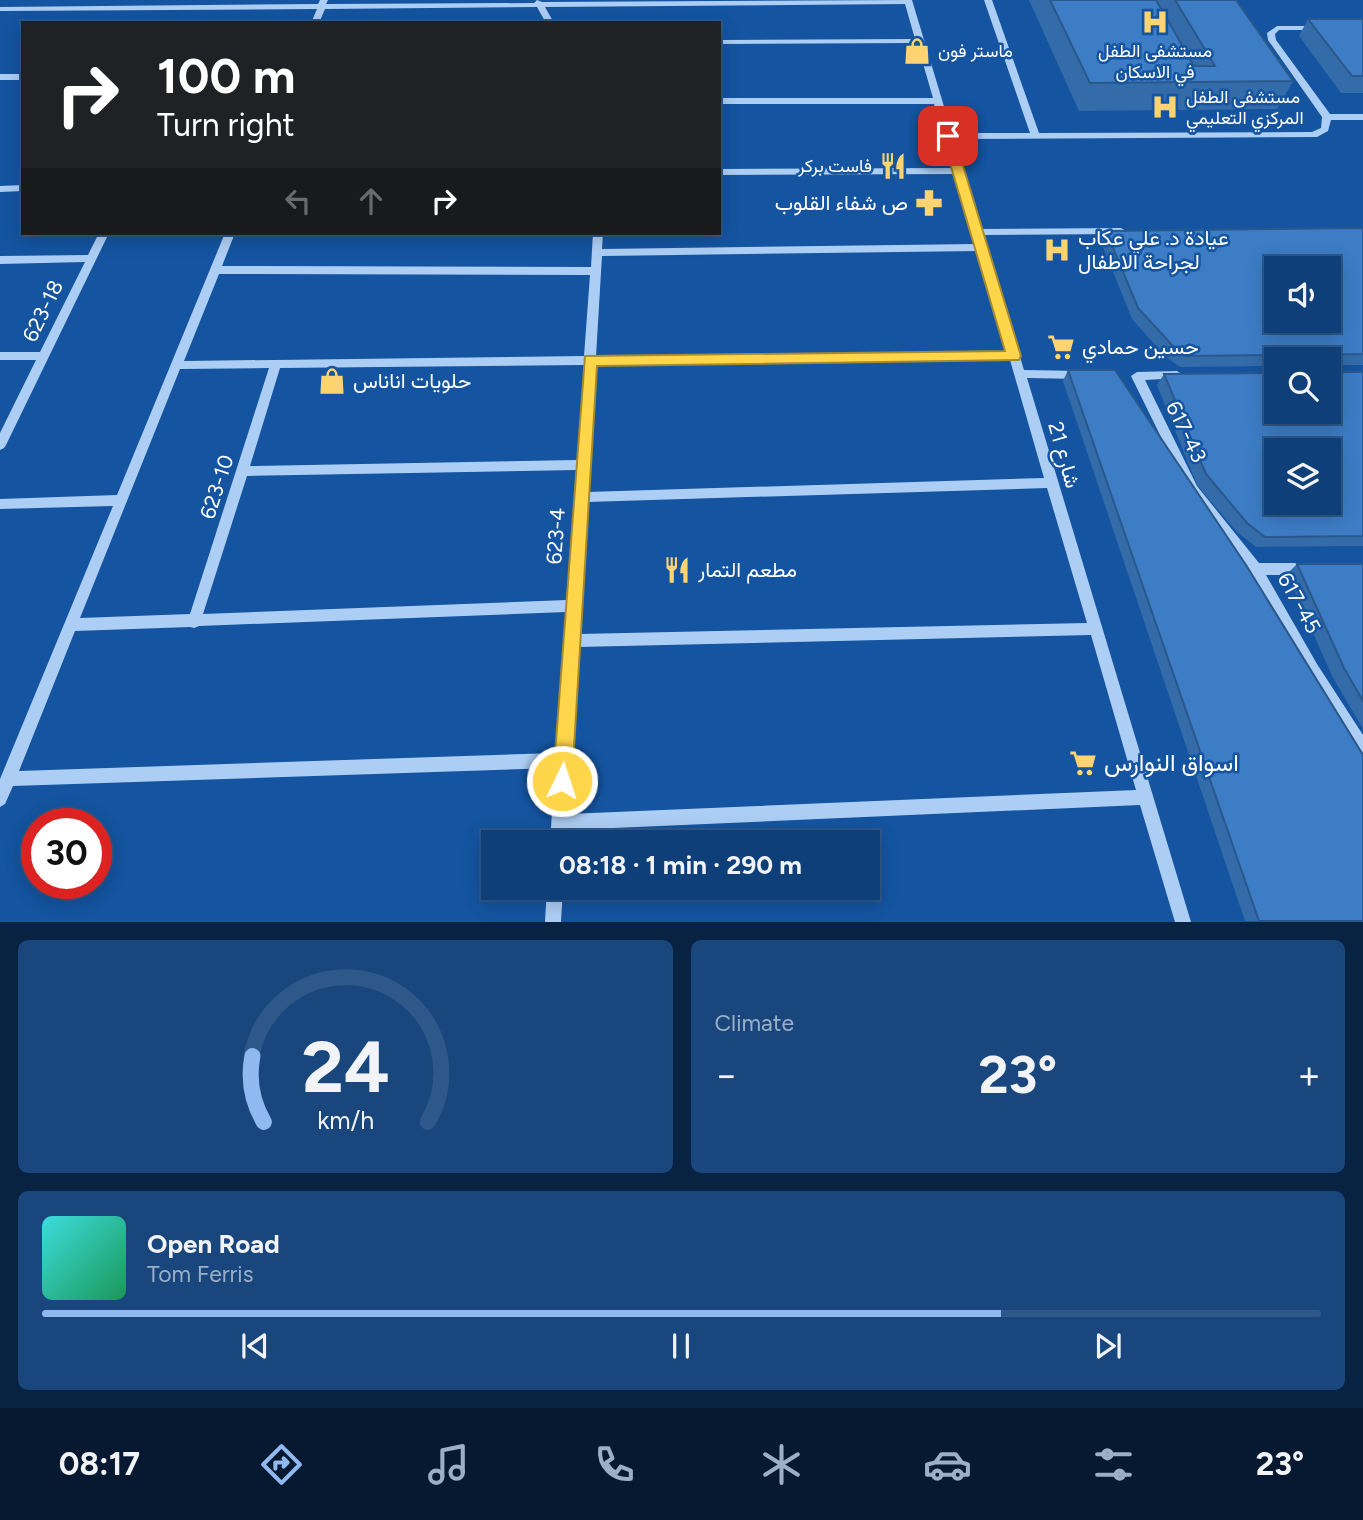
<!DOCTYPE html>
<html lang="en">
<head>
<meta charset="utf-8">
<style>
  body { margin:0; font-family:Figtree,Vazirmatn,sans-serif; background:#18467d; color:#f1f3f6; height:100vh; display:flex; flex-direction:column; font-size:26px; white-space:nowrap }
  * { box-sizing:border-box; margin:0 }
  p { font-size:23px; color:#9bafc6 }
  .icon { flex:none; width:38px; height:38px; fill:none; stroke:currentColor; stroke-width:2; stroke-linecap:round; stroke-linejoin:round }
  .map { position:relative; height:922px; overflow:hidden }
  .side { display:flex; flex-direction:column; gap:18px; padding:18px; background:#082342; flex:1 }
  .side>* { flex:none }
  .hud { position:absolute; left:21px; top:21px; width:700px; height:214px; border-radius:0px; box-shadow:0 4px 18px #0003,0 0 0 2px #2f588a; background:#202124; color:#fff; overflow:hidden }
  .tools { position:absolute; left:1264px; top:256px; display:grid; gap:14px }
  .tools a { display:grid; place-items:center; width:77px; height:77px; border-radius:0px; background:#0f3f78; box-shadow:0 4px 18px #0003,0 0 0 2px #2f588a; font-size:35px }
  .speed { position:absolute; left:21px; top:808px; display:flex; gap:14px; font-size:35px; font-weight:700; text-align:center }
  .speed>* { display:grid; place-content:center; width:91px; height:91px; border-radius:50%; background:#0f3f78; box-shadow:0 4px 18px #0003,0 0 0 2px #2f588a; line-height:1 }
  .speed .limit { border:10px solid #d22; background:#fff; color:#111 }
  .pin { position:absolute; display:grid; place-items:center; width:60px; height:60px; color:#fff; margin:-30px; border-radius:14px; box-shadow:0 4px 10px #0006 }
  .me { position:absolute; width:77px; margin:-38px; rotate:4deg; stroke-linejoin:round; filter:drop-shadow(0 0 5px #0008) }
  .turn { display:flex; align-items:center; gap:24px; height:147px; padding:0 21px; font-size:32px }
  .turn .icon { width:91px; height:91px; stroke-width:2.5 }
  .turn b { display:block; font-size:49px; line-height:60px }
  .lanes { display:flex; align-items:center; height:66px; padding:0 21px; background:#0003; justify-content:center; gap:35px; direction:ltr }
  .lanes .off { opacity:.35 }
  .big { font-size:52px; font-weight:700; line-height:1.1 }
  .side .widget { flex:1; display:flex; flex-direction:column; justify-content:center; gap:10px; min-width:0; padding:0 24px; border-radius:10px; background:#18467d }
  .side .dial { align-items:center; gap:0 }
  .dial svg { height:182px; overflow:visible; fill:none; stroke:#2f588a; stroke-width:7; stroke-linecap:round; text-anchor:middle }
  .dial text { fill:#f1f3f6; stroke:none }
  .song { display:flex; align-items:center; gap:21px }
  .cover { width:84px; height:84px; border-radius:10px; background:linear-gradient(135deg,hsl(180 70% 55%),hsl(150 70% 35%)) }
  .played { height:7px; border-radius:4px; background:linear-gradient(90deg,#90b9f0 75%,#2f588a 75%) }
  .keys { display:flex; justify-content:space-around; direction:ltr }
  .heat { display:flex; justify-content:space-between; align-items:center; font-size:38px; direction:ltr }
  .side .tiles { flex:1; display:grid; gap:18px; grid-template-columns:1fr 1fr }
  .widget:last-child { grid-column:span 2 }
  .trip { position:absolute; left:481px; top:830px; width:399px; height:70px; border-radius:0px; background:#0f3f78; box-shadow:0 4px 18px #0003,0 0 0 2px #2f588a; font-weight:700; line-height:70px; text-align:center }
  .tab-bar { display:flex; height:112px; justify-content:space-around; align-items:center; background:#061930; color:#9bafc6 }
  .tab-bar .icon { width:49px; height:49px }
  .tab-bar .active { color:#90b9f0 }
  .tab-bar b { font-size:32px; color:#f1f3f6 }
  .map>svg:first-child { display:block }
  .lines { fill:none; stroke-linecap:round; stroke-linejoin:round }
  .minor { fill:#adcef4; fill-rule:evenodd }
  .wall { fill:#346caa }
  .building { fill:#3d7dc6; stroke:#2b588b; stroke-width:2; fill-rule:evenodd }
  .route { fill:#ffd54a; stroke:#a68a30; stroke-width:2 }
  .labels { text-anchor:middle; stroke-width:5; stroke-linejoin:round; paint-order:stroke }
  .far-poi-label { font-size:18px; fill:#fff; stroke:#1454a0; text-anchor:start }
  .poi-label { font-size:21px; fill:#fff; stroke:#1454a0; text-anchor:start }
  .street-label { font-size:21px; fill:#fff; stroke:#1454a0 }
  .near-poi-label { font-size:24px; fill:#fff; stroke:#1454a0; text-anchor:start }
</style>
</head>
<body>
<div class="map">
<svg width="1363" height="922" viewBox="0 0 1363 922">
  <rect width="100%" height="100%" fill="#1454a0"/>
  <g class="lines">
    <!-- minor -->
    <g class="minor">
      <path d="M320 0H328L326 4 534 3 537 0 542 2 912 0 952 133H1030L984 0H992L1039 133 1312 132 1321 128 1322 117 1268 40 1267 33 1277 26H1321L1322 28 1318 30H1279L1275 34 1276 40 1330 114H1363V120H1331L1328 131 1317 137 954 139 981 229 1121 228 1126 231 1121 234 983 235 1024 370 1082 371 1088 375 1082 379 1027 378 1191 922H1175L1140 805 567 830 566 842H550L555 768 13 786 5 804 0 807V779L113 506 0 509V499L117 495 225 233H235L222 266 591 267 593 233H603L602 249 976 244 955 174 719 175V169L953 168 934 104H719V98H933L917 43 719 44V40L915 39 905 4 545 7 554 23H546L537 7 325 9 319 23H311L317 9 0 11V7L318 4ZM978 251 1007 352 596 356 602 256ZM219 274 590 275 584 356 184 361ZM1010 360 1044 478 587 492 595 365ZM584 365 577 460 250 466 280 368ZM269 368 190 614 80 618 180 369ZM576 470 567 600 203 614 247 476ZM1047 488 1087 623 579 634 587 502ZM566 612 556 753 19 771 75 631 190 627 194 628 199 626ZM1091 635 1136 790 568 814 578 647Z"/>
      <rect x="0" y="74" width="23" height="6"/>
      <path d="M23 185V191L0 192V186Z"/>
      <path d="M99 233H109L6 445 4 448 0 450V433L36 360H0V352H40L85 262 0 264V256L88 255Z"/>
      <path d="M1177 371 1183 375 1181 378 1145 380 1197 486 1259 563H1306L1311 565 1313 569 1311 573 1306 575H1266L1317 664 1363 735V755L1358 753 1307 674 1251 573 1189 494 1131 376 1137 372Z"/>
      <path d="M547 887H563L561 922H545Z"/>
    </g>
  </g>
  <!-- wall -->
  <g class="wall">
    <path d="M1029 0H1236L1293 81 1277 109 1079 111Z"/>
    <path d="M1308 19H1363V93H1341L1299 36Z"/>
    <path d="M1363 228V365H1328V359H1276V366L1180 367 1165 356 1132 319 1101 242 1106 231Z"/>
    <path d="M1068 370 1363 921H1245L1063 381Z"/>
    <path d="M1363 372V546L1256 547 1237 532 1197 485 1157 385 1164 374Z"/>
    <path d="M1297 564H1363V729L1332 676 1287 574Z"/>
  </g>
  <!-- building -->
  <g class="building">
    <path d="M1050 0H1156L1194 66H1215L1175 0H1236L1293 81 1090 83Z"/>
    <path d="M1308 19H1363V76H1352Z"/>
    <path d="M1363 228V354L1187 356 1172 345 1138 308 1106 231ZM1276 268H1328V320H1276Z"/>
    <path d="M1068 370H1115L1246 565 1363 755V921H1259Z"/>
    <path d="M1328 372H1363V536L1265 537 1247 523 1206 474 1164 374 1276 373V411H1328ZM1276 450H1328V502H1276Z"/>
    <path d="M1297 564H1363V701L1344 668Z"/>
  </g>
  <!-- route -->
  <path class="route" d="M948 133 954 136 1021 356 1019 360 597 366 572 781 569 788 562 791 555 788 553 781 585 356 1005 351 942 136Z"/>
  <!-- icons -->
  <defs>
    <symbol id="hospital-bare" viewBox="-9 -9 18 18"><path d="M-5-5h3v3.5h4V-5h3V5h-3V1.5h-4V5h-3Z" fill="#ffd370" stroke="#1454a0" stroke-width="2.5" paint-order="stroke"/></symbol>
    <symbol id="shop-bare" viewBox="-9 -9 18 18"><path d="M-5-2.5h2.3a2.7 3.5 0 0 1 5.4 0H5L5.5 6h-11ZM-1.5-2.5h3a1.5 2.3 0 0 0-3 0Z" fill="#ffd370" stroke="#1454a0" stroke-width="2.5" paint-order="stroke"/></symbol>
    <symbol id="restaurant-bare" viewBox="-9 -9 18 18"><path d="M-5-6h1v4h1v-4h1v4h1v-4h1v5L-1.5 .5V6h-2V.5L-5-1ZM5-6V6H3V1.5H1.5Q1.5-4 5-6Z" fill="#ffd370" stroke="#1454a0" stroke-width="2.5" paint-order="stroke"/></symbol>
    <symbol id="pharmacy-bare" viewBox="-9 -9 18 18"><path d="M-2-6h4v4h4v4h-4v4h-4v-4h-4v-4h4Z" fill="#ffd370" stroke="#1454a0" stroke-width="2.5" paint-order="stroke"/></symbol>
    <symbol id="supermarket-bare" viewBox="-9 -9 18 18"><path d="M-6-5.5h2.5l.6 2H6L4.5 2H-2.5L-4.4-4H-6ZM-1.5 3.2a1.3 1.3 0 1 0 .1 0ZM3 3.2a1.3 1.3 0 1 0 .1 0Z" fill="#ffd370" stroke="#1454a0" stroke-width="2.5" paint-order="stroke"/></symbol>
  </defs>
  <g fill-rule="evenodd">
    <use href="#hospital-bare" x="1136" y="3" width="38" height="38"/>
    <use href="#shop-bare" x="898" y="32" width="38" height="38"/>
    <use href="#hospital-bare" x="1146" y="88" width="38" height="38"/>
    <use href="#restaurant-bare" x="874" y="147" width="38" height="38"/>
    <use href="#pharmacy-bare" x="910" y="184" width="38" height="38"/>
    <use href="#hospital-bare" x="1038" y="231" width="38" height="38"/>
    <use href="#supermarket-bare" x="1042" y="328" width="38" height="38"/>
    <use href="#shop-bare" x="313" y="362" width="38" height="38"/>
    <use href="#restaurant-bare" x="658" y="551" width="38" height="38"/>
    <use href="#supermarket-bare" x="1064" y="744" width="38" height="38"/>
  </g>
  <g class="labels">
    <!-- far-poi labels -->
    <g class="far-poi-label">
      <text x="938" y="57">ماستر فون</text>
      <text x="1155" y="57" text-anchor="middle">مستشفى الطفل<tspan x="1155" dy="21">في الاسكان</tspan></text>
      <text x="1186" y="103">مستشفى الطفل<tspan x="1186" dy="21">المركزي التعليمي</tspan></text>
      <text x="872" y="172" text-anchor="end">فاست بركر</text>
    </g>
    <!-- poi labels -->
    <g class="poi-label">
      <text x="908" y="210" text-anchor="end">ص شفاء القلوب</text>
      <text x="1078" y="245">عيادة د. علي عكاب<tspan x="1078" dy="24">لجراحة الاطفال</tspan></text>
      <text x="1082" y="354">حسين حمادي</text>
      <text x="353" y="388">حلويات اناناس</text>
      <text x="698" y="577">مطعم التمار</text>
    </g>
    <!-- street labels -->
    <g class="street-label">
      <text transform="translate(43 311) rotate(-64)" y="7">623-18</text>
      <text transform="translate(1186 432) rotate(64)" y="7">617-43</text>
      <text transform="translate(1064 455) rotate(74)" y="7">شارع 21</text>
      <text transform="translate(217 487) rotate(-72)" y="7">623-10</text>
      <text transform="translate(556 536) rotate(-86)" y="7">623-4</text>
      <text transform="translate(1299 603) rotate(61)" y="7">617-45</text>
    </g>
    <!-- near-poi labels -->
    <g class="near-poi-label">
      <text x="1104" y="771">اسواق النوارس</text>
    </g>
  </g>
</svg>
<div class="tools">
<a><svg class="icon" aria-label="sound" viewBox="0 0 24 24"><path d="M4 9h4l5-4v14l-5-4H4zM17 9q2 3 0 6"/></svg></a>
<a><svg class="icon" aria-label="search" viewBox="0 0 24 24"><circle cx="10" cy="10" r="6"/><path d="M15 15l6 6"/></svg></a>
<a><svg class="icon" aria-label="layers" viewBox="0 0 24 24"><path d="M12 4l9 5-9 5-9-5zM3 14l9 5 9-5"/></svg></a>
</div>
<div class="speed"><div class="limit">30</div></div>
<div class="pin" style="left:948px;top:136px;background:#d93025"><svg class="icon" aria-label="arrive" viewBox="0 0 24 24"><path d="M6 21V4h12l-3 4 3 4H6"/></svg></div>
<svg class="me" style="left:562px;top:781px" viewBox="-20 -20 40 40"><circle r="17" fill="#ffd54a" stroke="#fff" stroke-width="3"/><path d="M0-11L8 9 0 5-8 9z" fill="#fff"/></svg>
<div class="trip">08:18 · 1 min · 290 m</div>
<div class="hud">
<div class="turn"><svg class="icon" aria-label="right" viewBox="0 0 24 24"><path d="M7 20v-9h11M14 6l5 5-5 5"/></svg><div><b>100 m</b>Turn right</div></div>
<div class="lanes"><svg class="icon off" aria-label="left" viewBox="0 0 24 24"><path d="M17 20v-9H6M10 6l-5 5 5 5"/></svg><svg class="icon off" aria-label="ahead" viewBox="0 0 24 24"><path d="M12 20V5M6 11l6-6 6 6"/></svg><svg class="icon" aria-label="right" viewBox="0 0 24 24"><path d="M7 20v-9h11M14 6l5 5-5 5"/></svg></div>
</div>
</div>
<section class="side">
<div class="tiles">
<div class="widget dial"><svg viewBox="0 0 100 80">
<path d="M14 69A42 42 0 1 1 86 69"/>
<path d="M14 69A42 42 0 0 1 9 40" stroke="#90b9f0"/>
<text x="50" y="56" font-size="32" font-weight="700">24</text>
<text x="50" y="72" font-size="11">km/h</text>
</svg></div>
<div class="widget"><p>Climate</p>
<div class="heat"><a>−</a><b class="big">23°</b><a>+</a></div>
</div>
<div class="widget">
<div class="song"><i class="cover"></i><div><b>Open Road</b><p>Tom Ferris</p></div></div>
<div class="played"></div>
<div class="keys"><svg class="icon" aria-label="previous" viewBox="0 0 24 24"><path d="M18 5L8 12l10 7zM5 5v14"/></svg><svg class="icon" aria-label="pause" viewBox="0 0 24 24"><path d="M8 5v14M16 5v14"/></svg><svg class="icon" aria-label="next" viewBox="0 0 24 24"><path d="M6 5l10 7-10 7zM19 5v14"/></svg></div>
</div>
</div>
</section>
<nav class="tab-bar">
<b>08:17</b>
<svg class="icon active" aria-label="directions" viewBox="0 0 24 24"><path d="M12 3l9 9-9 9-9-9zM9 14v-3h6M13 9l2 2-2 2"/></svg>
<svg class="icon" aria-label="music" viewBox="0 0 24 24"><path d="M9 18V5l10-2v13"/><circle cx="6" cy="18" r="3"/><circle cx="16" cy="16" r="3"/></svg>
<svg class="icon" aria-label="phone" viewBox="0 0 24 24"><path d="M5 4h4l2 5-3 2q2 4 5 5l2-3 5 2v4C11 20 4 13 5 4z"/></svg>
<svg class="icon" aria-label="climate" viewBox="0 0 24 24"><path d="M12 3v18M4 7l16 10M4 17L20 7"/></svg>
<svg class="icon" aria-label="car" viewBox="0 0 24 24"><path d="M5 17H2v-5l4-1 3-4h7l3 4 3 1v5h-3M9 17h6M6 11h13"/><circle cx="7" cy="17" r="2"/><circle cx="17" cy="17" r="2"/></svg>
<svg class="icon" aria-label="filters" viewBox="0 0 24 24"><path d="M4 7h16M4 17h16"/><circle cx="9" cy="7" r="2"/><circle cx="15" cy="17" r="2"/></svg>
<b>23°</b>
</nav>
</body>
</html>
